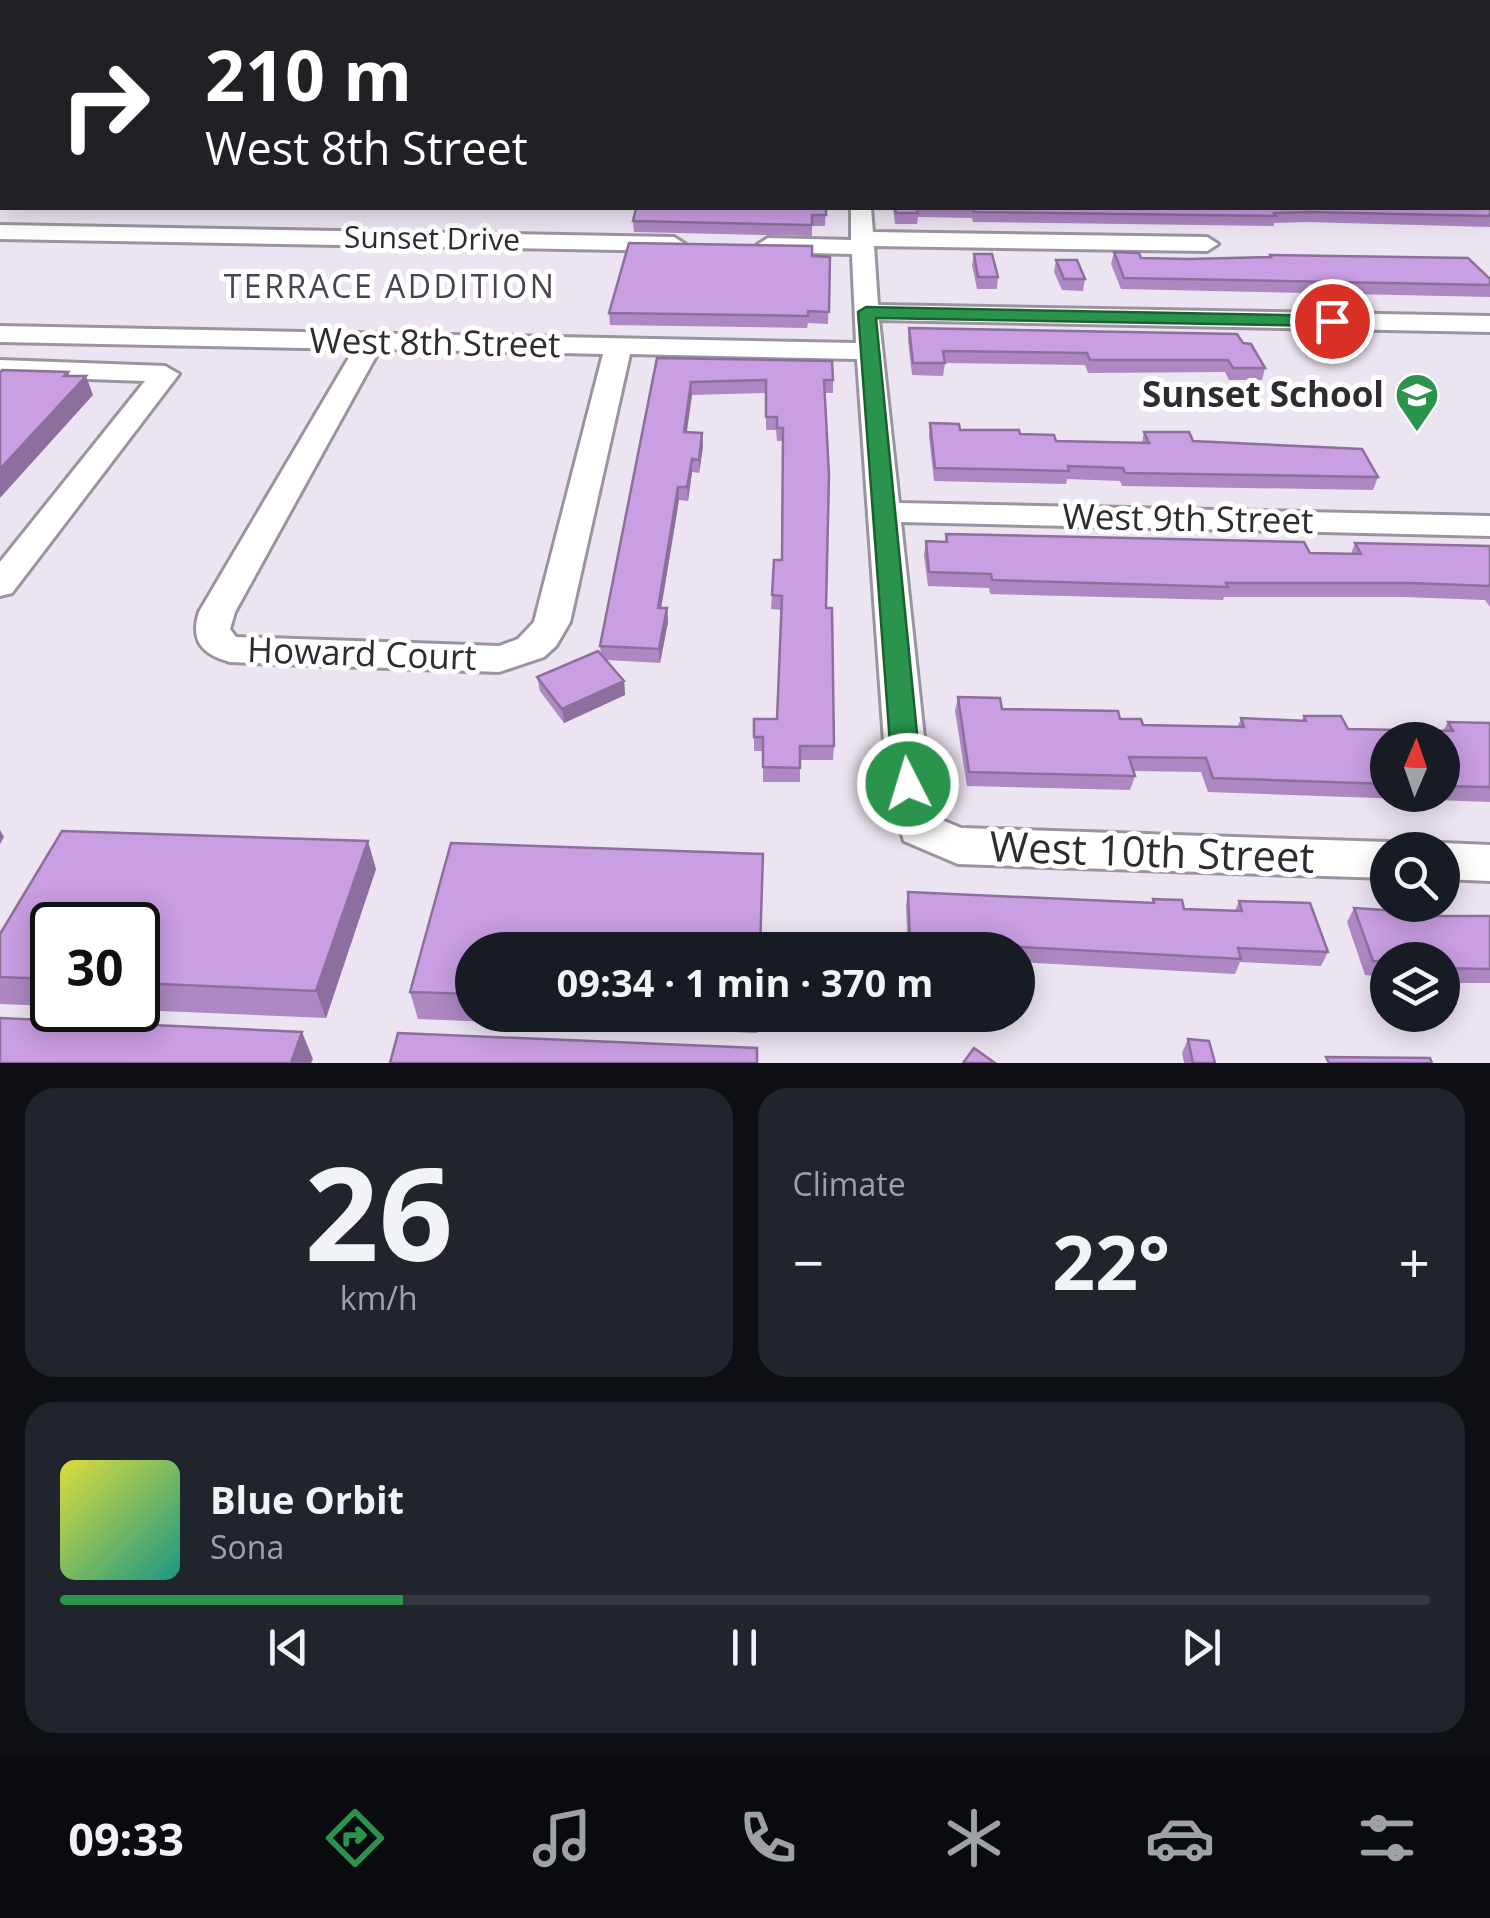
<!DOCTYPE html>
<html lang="en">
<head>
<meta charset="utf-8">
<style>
  body { margin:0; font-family:"Open Sans",sans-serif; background:#20242c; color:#f1f3f6; height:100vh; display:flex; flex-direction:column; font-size:38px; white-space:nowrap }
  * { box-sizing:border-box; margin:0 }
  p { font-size:32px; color:#9ea1a6 }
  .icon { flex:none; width:55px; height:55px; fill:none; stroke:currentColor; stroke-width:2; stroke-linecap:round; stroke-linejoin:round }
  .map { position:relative; height:1063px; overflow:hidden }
  .panel { display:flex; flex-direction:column; gap:25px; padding:25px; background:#0d0f14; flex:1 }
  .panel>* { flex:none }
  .banner { position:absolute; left:0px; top:0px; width:1490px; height:210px; box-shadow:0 5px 25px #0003; background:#202124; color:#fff; overflow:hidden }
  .needle { width:65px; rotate:2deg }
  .controls { position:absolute; left:1370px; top:722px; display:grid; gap:20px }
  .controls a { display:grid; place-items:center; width:90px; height:90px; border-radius:50%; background:#171b24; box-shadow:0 5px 25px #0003; font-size:50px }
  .speed { position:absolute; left:30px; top:902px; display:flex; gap:20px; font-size:50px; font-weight:700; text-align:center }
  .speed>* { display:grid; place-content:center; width:130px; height:130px; border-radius:50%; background:#171b24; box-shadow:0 5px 25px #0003; line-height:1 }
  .speed .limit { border:5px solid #111; border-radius:15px; background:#fff; color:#111 }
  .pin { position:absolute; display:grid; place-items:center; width:85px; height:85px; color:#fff; margin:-42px; border:5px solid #fff; border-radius:50%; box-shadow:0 2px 10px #0007 }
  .me { position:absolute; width:110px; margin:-55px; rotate:355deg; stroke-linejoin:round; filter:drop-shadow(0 0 8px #0008) }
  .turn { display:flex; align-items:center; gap:35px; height:210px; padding:0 40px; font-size:45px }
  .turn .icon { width:130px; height:130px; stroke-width:2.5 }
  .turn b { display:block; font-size:70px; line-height:85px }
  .big { font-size:75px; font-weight:700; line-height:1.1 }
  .panel .widget { flex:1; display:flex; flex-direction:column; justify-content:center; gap:15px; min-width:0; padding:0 35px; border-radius:30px; background:#20242c }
  .panel .dial { align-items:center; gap:0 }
  .dial b { font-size:130px; line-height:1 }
  .song { display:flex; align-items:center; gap:30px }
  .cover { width:120px; height:120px; border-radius:15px; background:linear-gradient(135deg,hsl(60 70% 55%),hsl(170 70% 35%)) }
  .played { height:10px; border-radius:5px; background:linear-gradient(90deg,#2a944c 25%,#363941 25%) }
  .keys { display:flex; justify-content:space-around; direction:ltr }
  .heat { display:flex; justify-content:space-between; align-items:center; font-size:55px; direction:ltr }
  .panel .tiles { flex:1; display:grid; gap:25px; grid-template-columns:1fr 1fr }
  .widget:last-child { grid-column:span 2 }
  .trip { position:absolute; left:455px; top:932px; width:580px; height:100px; border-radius:50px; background:#171b24; box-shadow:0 5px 25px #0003; font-weight:700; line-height:100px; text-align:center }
  .tab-bar { display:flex; height:160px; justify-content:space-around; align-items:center; background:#090b0e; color:#9ea1a6 }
  .tab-bar .icon { width:70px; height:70px }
  .tab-bar .on { color:#2a944c }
  .tab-bar b { font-size:45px; color:#f1f3f6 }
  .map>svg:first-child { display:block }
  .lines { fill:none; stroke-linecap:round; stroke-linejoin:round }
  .minor-casing { stroke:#9b94a0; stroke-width:6 }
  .major-casing { stroke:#9b94a0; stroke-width:48 }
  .minor { fill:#fff; fill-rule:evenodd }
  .major { stroke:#fff; stroke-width:42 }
  .wall { fill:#ad88c2; fill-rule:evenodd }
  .shaded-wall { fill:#8d6f9e }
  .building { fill:#c99ee2; stroke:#8d6f9e; stroke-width:2.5 }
  .route { fill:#2a944c; stroke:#1b6031; stroke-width:2.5 }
  .labels { text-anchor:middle; stroke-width:10; stroke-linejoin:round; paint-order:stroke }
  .far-street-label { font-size:30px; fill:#2f2c31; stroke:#fff }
  .far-neighbourhood-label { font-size:32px; letter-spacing:2.5px; fill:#4a444e; stroke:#fff }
  .street-label { font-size:35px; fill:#2f2c31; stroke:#fff }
  .poi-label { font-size:35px; font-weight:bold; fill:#2f2c31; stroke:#fff; text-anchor:end }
  .near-street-label { font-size:42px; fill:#2f2c31; stroke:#fff }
</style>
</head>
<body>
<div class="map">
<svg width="1490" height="1063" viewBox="0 0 1490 1063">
  <rect width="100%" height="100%" fill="#ece4f1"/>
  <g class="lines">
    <defs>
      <g id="minor">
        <path d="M859 0H960V1L858 2Z"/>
        <path d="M1205 0H1221L1222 2H1206Z"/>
        <path d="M1239 0H1254L1255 2H1240Z"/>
        <path d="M1488 67H1490V79L1488 78Z"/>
        <rect x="0" y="148" width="2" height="12"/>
        <path d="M851 208H871L873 232 1207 237 1218 244 1207 251 874 246 878 305 1490 316V332L879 320 899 503 1490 516V536L901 522 929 784 937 818 961 828 1388 842 1405 850H1388V878L958 864 904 841 887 784 857 359 630 354 570 622 556 646 544 657 499 672 230 662C202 654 190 641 199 612L354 349 0 342V326L856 343 852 254 768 252 757 245 768 238 851 240ZM380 349 603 354 534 622 518 639 499 646 236 637 230 629 235 612Z"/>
        <path d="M0 225 674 237 685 244 674 251 0 239Z"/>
        <path d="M0 360 165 366 179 374 12 593 0 596V562L145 381 0 376Z"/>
        <path d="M1442 843 1490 845V881L1442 879V850H1426Z"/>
      </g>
      <g id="major">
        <path d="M154 2 158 0"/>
        <path d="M0 105 2 103"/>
      </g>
    </defs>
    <!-- minor casing -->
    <use href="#minor" class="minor-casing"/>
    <!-- major casing -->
    <use href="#major" class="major-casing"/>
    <!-- minor -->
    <use href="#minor" class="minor"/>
    <!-- major -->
    <use href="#major" class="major"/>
  </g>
  <!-- wall -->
  <g class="wall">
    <path d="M192 0H331L328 2H188Z"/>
    <path d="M1170 0H1210L1211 1 1210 2H1172Z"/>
    <path d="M1284 0H1450L1449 2H1287Z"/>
    <path d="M1490 151V227L1307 222 1274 223V226L973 222 972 218 918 217 917 224H895L893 208H1488Z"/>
    <path d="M826 208 825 226H812V236L634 232 633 221Z"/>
    <path d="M1114 252 1141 258 1189 259 1269 257 1270 255 1490 279V297L1121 289 1111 264Z"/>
    <path d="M974 254 998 277 997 289H977L972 265Z"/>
    <path d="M812 256 830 257 828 324 808 323 807 328 610 325 609 313Z"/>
    <path d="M1056 260 1085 279 1083 291 1062 290 1054 272Z"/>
    <path d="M909 328 1243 343 1265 368 1262 380H1229L1225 372 1088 373 1085 365 945 363 943 376 912 375 908 340Z"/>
    <path d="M657 358 833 380V393H824L826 608 834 746 833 760H800V782H763V751H754V719H777L781 610 771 609 774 560H782L783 441H777L776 430H766V393L692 395 686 432 702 433 703 446 699 473 692 472 688 501 679 500 661 608H667L668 622 660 663 607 660 624 681 625 695 564 723 540 691 537 677 601 654 600 646Z"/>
    <path d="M930 423 960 430 1020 434 1056 441 1142 443 1144 432 1378 477 1373 490 1122 486 1120 481 1067 479 1066 484 934 481 929 436Z"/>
    <path d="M946 534 1351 554 1355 543 1490 546V607L1485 600 1403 597H1224L1223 600 990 594 989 588 928 586 924 555 926 541 945 542Z"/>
    <path d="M958 697 1002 709 1120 719 1143 725 1238 726 1241 718 1302 720 1304 716 1348 729 1443 731 1448 722 1490 723V802L1208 792 1201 772 1133 771 1135 776 1130 790 967 786 955 711ZM1388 740H1442V795H1388Z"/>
    <path d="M376 869 326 1018 138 1010V925H52V1006L0 1004V934Z"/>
    <path d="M908 892 1152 903 1153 899 1184 909 1235 911 1239 901 1328 952 1321 966 1240 962 1235 974 1018 962V950H908L906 906Z"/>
    <path d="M1354 908 1417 916H1490V983H1442V960H1388V977L1365 975 1347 922Z"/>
    <path d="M472 950V1015H758L757 1033 418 1019 410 992Z"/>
    <path d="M1188 1039 1215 1063H1184L1182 1053Z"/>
  </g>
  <!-- shaded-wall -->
  <g class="shaded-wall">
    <path d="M68 372 74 388 86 376 93 395 0 498V469Z"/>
    <path d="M691 382 692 395 685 445 684 432Z"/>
    <path d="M702 433 703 446 699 473V460Z"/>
    <path d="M692 459V472L688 501 687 487Z"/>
    <path d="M678 487 679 500 659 621 658 608Z"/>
    <path d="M667 608 668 622 660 663 659 649Z"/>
    <path d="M624 681 625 695 564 723 562 709Z"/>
    <path d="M0 830 4 837 0 844Z"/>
    <path d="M368 841 376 869 326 1018 316 991Z"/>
    <path d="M302 1032 313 1059 311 1063H291Z"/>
  </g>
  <!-- building -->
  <g class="building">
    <path d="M5 0H70L66 2H2V32H0V22L2 21 0 3Z"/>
    <path d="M192 0H226L231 2H188Z"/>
    <path d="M448 0H702L701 2H446Z"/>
    <rect x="743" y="0" width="52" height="2"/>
    <path d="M874 0H924L915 2H874Z"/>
    <path d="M1488 21 1490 30V52L1488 51Z"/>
    <path d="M1488 81 1490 83V106L1488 105Z"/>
    <path d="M1488 151H1490V175L1488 176 1490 184V216L1310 212 1274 213 1276 216 974 212 973 208H1488Z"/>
    <path d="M636 208H826V215H812V225L633 221Z"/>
    <path d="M895 208H917L918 213H896Z"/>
    <path d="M629 243 812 246V256L830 257 829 312 808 311V316L609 313Z"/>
    <path d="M1114 252 1139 253 1141 258 1189 259 1271 257 1270 255 1468 258 1490 279V285L1124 278Z"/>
    <path d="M974 254H992L998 277H978Z"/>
    <path d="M1056 260H1077L1085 279H1064Z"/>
    <path d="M909 328 1237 334 1243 343 1251 344 1265 368H1233L1228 360H1090L1087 353 943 351 945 363H913Z"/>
    <path d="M657 358 832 361 833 380H824L829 475 826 608H832L834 746H800V768L763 767V737H754V719H777L782 596 772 595 774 560H782L783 428H777V417H766V380L691 382 684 432 702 433 699 460 692 459 687 487H678L658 608H667L659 649 600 646Z"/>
    <path d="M2 370 68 372 64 376H86L0 469V373Z"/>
    <path d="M930 423 959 424 960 430H1019L1020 434 1054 435 1056 441 1149 443 1144 432H1189L1193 441 1362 449 1378 477 1125 473 1123 468 1068 466 1069 471 935 468Z"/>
    <path d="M946 534 1304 542 1310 553 1361 554 1355 543 1490 546V586L1409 583H1226L1228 587 992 580 991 574 929 572 926 541 947 542Z"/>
    <path d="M598 651 624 681 562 709 537 677Z"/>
    <path d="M958 697 1000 698 1002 709 1118 711 1120 719H1141L1143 725 1244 727 1241 718 1306 721 1304 716H1341L1348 729 1453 731 1448 722 1490 723V787L1442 786V740H1388V784L1213 778 1206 758 1129 757 1135 776 969 772Z"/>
    <path d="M62 831 368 841 316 991 138 983V925H52V979L0 977V934Z"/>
    <path d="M451 843 763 854 760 950H472V994L410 992Z"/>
    <path d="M908 892 1154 903 1153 899 1182 900 1184 909 1242 911 1239 901 1310 903 1328 952 1238 948 1241 959 910 941Z"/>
    <path d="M1354 908 1415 912 1417 916H1490V969L1442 968V960H1388V962L1373 961Z"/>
    <path d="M0 1018 302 1032 291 1063H0Z"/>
    <path d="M398 1033 757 1048V1063H390Z"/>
    <path d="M1188 1039 1209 1041 1215 1063H1193Z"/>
    <path d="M974 1048 995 1063H963Z"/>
    <path d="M1326 1057 1430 1058 1432 1063H1329Z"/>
  </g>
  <!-- route -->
  <path class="route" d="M866 307 1332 316 1341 321 1332 326 876 318 922 784 918 792 908 796 898 792 893 784 858 312Z"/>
  <!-- icons -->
  <defs>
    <symbol id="school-pin" viewBox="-11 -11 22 30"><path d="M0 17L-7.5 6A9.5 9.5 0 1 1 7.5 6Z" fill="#2a944c" stroke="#fff"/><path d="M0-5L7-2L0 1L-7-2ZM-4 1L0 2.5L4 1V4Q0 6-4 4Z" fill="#fff"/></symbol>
  </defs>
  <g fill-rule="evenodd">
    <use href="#school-pin" x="1392" y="370" width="50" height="68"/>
  </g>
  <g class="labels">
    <!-- far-street labels -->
    <g class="far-street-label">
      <text transform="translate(432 239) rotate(1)" y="10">Sunset Drive</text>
    </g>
    <!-- far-neighbourhood labels -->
    <g class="far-neighbourhood-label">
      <text x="390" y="298">TERRACE ADDITION</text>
    </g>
    <!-- street labels -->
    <g class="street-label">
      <text transform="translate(435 343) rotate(1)" y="12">West 8th Street</text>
      <text transform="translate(1188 519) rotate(1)" y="12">West 9th Street</text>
      <text transform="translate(362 654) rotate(2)" y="12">Howard Court</text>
    </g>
    <!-- poi labels -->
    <g class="poi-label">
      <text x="1384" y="407">Sunset School</text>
    </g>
    <!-- near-street labels -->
    <g class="near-street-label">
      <text transform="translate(1152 852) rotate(2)" y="15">West 10th Street</text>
    </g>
  </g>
</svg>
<div class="controls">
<a><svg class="needle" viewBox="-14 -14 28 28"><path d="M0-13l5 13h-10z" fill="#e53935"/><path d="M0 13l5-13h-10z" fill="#9ea1a6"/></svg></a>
<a><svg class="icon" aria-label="search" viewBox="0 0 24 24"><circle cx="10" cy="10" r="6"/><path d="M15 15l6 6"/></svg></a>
<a><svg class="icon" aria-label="layers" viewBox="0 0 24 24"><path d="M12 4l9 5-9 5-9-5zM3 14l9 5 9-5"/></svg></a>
</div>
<div class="speed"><div class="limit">30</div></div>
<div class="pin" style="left:1332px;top:321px;background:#d93025"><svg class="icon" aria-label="arrive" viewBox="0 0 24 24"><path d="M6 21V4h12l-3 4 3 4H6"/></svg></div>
<svg class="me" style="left:908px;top:784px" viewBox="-20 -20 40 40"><circle r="17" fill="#2a944c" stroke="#fff" stroke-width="3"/><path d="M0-11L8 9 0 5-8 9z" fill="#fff"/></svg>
<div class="trip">09:34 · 1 min · 370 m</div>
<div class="banner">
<div class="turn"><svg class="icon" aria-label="right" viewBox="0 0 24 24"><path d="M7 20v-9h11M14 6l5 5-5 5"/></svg><div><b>210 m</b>West 8th Street</div></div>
</div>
</div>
<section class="panel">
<div class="tiles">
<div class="widget dial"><b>26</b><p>km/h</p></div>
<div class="widget"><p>Climate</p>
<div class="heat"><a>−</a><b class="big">22°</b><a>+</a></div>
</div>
<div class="widget">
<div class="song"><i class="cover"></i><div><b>Blue Orbit</b><p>Sona</p></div></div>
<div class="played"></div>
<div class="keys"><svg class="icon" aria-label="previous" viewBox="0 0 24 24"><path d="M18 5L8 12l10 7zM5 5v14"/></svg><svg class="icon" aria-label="pause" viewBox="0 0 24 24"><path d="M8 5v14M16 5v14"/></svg><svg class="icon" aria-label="next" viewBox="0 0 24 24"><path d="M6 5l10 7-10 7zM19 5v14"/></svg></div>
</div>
</div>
</section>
<nav class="tab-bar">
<b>09:33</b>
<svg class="icon on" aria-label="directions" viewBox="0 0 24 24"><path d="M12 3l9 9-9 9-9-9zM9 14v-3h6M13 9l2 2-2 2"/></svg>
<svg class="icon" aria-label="music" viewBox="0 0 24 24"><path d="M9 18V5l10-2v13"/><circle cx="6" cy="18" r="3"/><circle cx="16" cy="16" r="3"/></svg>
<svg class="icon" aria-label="phone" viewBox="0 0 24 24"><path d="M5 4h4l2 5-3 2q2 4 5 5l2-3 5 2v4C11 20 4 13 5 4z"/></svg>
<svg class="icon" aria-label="climate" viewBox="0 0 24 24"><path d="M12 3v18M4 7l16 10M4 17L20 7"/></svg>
<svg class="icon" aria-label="car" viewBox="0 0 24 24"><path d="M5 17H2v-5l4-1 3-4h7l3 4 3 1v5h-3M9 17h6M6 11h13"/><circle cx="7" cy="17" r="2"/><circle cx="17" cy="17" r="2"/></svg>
<svg class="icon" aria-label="filters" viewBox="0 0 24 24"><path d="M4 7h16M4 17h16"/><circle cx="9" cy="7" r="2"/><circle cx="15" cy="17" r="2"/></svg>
</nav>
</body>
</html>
